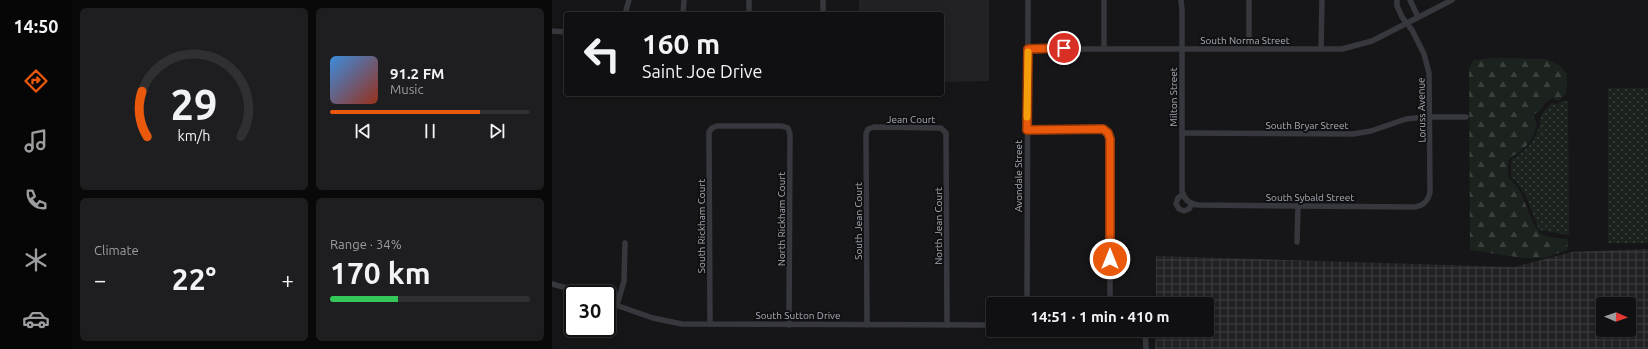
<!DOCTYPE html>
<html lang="en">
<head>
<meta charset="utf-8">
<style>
  body { margin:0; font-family:Ubuntu,sans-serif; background:#1e1e20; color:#f1f3f6; height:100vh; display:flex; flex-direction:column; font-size:15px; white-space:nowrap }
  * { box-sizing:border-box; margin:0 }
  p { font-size:13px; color:#9c9d9f }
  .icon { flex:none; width:22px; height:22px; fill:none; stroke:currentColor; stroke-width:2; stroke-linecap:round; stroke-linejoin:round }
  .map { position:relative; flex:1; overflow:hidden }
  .details { display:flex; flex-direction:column; gap:8px; padding:8px; background:#09090a; width:480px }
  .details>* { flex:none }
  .banner { position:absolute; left:12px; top:12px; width:380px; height:84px; border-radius:4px; box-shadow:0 2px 10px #0003,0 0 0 1px #303032; background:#101012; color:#f1f3f6; overflow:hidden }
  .needle { width:26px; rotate:92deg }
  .fabs { position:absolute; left:1044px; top:297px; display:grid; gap:8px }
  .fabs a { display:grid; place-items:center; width:40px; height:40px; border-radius:4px; background:#101012; box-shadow:0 2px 10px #0003,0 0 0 1px #303032; font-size:20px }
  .speed { position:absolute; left:12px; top:285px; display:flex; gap:8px; font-size:20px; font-weight:700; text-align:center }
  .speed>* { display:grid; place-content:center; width:52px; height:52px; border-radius:50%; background:#101012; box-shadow:0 2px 10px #0003,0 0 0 1px #303032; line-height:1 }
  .speed .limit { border:2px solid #111; border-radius:6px; background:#fff; color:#111 }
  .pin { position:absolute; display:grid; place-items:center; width:34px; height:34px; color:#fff; margin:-17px; border:2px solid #fff; border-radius:50%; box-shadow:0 1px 4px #0007 }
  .me { position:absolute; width:44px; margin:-22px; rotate:0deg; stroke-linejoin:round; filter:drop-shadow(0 0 3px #0008) }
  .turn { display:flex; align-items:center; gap:14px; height:84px; padding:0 12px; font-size:18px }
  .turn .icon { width:52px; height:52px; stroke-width:2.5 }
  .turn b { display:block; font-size:28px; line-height:34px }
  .big { font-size:30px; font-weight:600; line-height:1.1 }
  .details .widget { flex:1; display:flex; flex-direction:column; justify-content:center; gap:6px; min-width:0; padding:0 14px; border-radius:6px; background:#1e1e20 }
  .details .dial { align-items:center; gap:0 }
  .dial svg { height:104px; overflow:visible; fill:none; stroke:#303032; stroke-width:7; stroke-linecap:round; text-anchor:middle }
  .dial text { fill:#f1f3f6; stroke:none }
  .song { display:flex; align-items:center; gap:12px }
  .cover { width:48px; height:48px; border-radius:6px; background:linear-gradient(135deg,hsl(210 70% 55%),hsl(10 70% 35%)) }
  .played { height:4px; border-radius:2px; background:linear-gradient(90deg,#ea580c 75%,#303032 75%) }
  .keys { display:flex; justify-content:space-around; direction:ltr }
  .heat { display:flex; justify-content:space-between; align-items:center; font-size:22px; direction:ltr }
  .charge { height:6px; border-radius:3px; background:linear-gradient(90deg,#34c759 34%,#303032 0) }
  .details .tiles { flex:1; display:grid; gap:8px; grid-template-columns:repeat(2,1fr) }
  .trip { position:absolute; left:434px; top:297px; width:228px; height:40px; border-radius:4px; background:#101012; box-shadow:0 2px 10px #0003,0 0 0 1px #303032; font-weight:600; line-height:40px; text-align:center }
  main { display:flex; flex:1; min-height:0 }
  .tabs { display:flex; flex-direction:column; width:72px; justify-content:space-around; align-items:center; background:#060607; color:#9c9d9f }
  .tabs .icon { width:28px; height:28px }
  .tabs .on { color:#ea580c }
  .tabs b { font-size:18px; color:#f1f3f6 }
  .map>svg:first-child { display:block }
  .built { fill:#222225 }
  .industrial { fill:url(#industrial-grid); fill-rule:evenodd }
  .grass { fill:url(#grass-dots) }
  .forest { fill:url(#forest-firs) }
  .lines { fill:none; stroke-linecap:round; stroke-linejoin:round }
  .minor { stroke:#37383d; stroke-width:5.5 }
  .route-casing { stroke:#983908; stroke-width:10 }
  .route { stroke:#ea580c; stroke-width:7 }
  .slow { stroke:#f59e0b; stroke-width:7 }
  .labels { text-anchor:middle; stroke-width:4; stroke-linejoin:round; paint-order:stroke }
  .street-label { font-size:10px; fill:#a9adb7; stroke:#111113 }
</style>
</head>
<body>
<main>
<nav class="tabs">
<b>14:50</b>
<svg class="icon on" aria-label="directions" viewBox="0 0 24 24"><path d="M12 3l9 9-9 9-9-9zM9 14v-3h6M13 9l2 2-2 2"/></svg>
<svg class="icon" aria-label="music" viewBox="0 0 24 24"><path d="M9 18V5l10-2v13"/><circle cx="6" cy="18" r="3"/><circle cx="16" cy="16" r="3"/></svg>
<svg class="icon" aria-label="phone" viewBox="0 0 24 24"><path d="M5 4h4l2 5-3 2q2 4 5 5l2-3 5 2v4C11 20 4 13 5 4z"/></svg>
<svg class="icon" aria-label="climate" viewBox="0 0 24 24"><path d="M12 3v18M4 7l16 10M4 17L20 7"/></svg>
<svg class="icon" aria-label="car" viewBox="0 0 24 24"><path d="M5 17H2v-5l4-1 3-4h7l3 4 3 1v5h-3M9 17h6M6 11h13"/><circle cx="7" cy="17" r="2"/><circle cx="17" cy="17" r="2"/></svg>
</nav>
<section class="details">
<div class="tiles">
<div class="widget dial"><svg viewBox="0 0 100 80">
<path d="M14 69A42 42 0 1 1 86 69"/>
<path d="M14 69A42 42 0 0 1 10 34" stroke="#ea580c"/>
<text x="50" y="56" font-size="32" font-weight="700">29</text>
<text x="50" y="72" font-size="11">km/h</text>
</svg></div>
<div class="widget">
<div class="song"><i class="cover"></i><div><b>91.2 FM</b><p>Music</p></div></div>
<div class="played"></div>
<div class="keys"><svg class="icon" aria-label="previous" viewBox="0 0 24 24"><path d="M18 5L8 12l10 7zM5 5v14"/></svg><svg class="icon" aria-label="pause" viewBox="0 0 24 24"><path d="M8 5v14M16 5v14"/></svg><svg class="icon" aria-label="next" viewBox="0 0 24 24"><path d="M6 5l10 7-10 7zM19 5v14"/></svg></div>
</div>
<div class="widget"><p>Climate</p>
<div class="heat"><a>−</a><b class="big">22°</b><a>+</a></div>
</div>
<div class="widget"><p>Range · 34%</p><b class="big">170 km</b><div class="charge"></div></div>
</div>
</section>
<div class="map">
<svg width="1096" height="349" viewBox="0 0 1096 349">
  <defs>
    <pattern id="industrial-grid" width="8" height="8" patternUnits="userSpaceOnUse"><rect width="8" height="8" fill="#222225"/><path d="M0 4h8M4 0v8" fill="none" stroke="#3f3f42"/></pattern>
    <pattern id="grass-dots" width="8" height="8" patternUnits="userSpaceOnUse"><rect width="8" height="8" fill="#1c231e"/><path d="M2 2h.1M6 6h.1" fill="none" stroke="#3a403c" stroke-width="1.8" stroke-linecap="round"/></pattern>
    <pattern id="forest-firs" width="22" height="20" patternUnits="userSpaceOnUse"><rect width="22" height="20" fill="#1c231e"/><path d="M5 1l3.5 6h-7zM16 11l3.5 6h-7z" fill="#3a403c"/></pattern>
  </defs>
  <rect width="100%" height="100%" fill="#161618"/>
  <!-- built -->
  <path class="built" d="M307 0H437V81L390 82V14H307Z"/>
  <!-- industrial -->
  <path class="industrial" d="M1096 249V349H603L604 330H655V304H604V256L962 267 1020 252ZM1051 304H1077V330H1051Z"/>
  <!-- grass -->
  <g class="grass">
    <rect x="1056" y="88" width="40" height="155"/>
    <path d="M1012 100 1016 102 1017 235 987 230 975 198 964 181 959 177V160C971 153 983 142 987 127 989 123 987 119 990 115 992 110 996 107 1000 103L1005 104Z"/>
  </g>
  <!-- forest -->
  <path class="forest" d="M943 58 995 59 1008 66 1015 74 1014 95 1005 101 1000 98 993 103 989 110 981 115 985 124C982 135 977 146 966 153 964 155 960 155 958 158 955 162 956 171 956 176 960 182 965 185 968 191 973 201 982 231 991 235 998 238 1008 238 1016 239L1015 250 992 258H971L918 250 917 68 922 60Z"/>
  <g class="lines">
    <!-- minor -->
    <g class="minor">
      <path d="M629 0 630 10V191C632 199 638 204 646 205L862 207C871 206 876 202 878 192L877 73 872 54 860 30 850 17 845 6V0"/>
      <path d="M858 0 866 17"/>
      <path d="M73 14 77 0"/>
      <path d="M131 14 132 0"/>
      <path d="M197 14V0"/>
      <path d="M271 14V0"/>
      <path d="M0 31 14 32"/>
      <path d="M552 48V0"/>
      <path d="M476 49H790L820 41 900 0"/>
      <path d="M697 49V0"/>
      <path d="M769 49 770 0"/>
      <path d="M475 130 551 129 556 133 558 139V304"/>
      <path d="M630 133 801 134 819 131 854 119 872 117H914"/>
      <path d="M631 194 626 198 624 204 627 209 632 211 637 209 640 204"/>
      <path d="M745 242 746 206"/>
      <path d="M0 284 35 294"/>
      <path d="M55 302 101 318 130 324 441 325"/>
      <path d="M475 304 476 0"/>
      <path d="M65 305 72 281 73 243"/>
      <path d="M158 324 157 132 160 128 165 126H230L236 128 238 134 237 325"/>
      <path d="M315 325 314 134 316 129 322 127 389 128 394 133 395 325"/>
      <path d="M593 330 594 349"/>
    </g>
  </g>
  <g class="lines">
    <defs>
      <path id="route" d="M512 48 476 49 475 130 551 129 556 133 558 139V259"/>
    </defs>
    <!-- route casing -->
    <use href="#route" class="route-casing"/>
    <!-- route -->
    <use href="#route" class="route"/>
    <!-- slow -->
    <path class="slow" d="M475 117 476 52"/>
  </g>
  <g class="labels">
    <!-- street labels -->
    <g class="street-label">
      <text x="693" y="44">South Norma Street</text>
      <text transform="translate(621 97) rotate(-90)" y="4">Milton Street</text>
      <text transform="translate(869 110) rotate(-91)" y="4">Loruss Avenue</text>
      <text x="359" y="123">Jean Court</text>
      <text x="755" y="129">South Bryar Street</text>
      <text transform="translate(466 176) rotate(-90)" y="4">Avondale Street</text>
      <text x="758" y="201">South Sybald Street</text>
      <text transform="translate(229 219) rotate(-90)" y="4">North Rickham Court</text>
      <text transform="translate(306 221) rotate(-90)" y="4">South Jean Court</text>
      <text transform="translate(149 226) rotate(-90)" y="4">South Rickham Court</text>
      <text transform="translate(386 226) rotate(-90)" y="4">North Jean Court</text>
      <text x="246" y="319">South Sutton Drive</text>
    </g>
  </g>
</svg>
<div class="fabs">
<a><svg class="needle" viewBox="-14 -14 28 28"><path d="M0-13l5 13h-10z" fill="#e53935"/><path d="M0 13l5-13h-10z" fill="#9c9d9f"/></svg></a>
</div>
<div class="speed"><div class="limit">30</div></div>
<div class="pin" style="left:512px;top:48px;background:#d93025"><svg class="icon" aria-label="arrive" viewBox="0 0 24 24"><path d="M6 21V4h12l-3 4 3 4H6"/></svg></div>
<svg class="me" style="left:558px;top:259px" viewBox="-20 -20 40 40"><circle r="17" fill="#ea580c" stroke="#fff" stroke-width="3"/><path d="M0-11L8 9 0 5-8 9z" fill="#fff"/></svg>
<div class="trip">14:51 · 1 min · 410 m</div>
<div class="banner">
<div class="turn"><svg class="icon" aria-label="left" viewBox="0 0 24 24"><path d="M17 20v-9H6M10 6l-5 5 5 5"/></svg><div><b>160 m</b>Saint Joe Drive</div></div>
</div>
</div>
</main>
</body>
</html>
